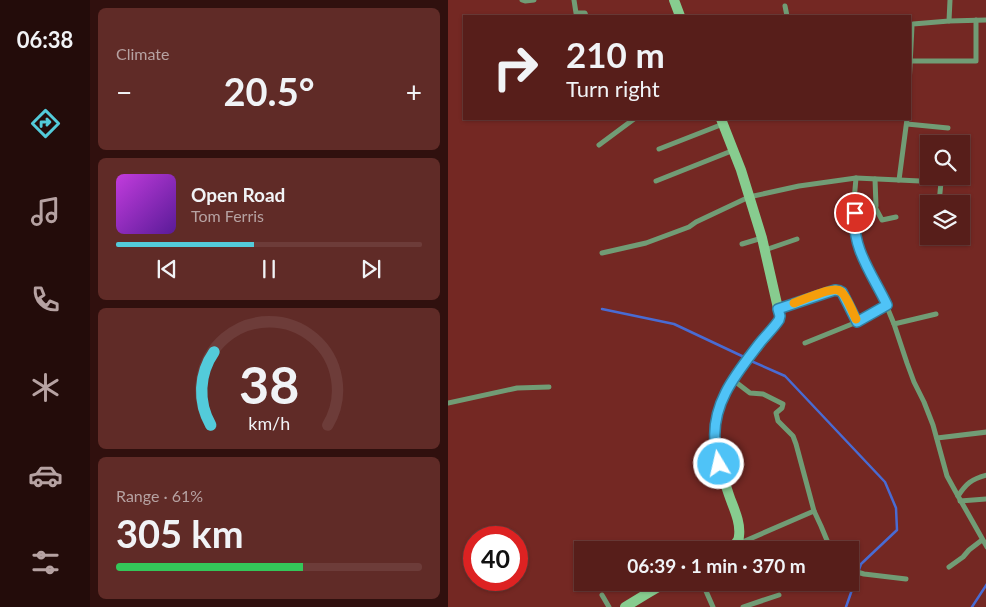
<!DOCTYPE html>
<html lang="en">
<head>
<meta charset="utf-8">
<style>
  body { margin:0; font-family:Lato,sans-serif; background:#602b27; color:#f1f3f6; height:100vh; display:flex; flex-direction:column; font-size:19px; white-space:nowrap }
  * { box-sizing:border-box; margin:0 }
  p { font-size:16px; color:#b6a2a2 }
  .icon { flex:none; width:28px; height:28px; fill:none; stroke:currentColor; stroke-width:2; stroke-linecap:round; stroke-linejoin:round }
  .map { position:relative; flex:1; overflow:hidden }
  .sheet { display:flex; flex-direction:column; gap:8px; padding:8px; background:#30100e; width:358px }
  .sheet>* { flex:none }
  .top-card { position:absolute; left:15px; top:15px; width:448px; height:105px; border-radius:0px; box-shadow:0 1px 4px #0004,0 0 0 1px #6d3c39; background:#571e1a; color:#f1f3f6; overflow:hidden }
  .fabs { position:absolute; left:472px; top:135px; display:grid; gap:10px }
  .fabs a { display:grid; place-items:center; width:50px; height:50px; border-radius:0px; background:#571e1a; box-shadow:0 1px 4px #0004,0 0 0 1px #6d3c39; font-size:25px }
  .speed { position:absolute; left:15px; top:526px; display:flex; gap:10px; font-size:25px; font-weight:700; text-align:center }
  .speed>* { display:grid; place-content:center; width:65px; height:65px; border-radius:50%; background:#571e1a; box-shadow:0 1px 4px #0004,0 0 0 1px #6d3c39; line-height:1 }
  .speed .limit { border:8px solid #d22; background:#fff; color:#111 }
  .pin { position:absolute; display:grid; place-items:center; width:42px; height:42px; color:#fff; margin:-21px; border:2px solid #fff; border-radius:50%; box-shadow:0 1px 5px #0007 }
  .me { position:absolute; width:55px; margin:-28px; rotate:351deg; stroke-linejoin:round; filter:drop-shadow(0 0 4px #0008) }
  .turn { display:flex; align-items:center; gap:18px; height:105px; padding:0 20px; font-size:22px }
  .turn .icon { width:65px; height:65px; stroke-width:2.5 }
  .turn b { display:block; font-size:35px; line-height:42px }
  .big { font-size:38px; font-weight:700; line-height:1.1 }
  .sheet .widget { flex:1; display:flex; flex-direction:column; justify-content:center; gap:8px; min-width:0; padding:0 18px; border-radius:8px; background:#602b27 }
  .sheet .dial { align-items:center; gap:0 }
  .dial svg { height:130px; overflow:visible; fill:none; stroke:#6d3c39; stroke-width:7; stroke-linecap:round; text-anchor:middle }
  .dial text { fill:#f1f3f6; stroke:none }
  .song { display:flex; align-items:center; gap:15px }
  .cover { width:60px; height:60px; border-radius:8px; background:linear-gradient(135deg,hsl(290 70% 55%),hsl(270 70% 35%)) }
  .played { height:5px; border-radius:2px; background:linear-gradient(90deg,#53cbda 45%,#6d3c39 45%) }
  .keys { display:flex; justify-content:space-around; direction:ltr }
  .heat { display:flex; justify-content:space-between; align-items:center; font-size:28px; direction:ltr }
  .charge { height:8px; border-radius:4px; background:linear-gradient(90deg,#34c759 61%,#6d3c39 0) }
  .trip { position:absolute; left:126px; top:541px; width:285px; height:50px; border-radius:0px; background:#571e1a; box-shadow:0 1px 4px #0004,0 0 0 1px #6d3c39; font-weight:700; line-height:50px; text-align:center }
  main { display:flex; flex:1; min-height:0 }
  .tabs { display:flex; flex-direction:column; width:90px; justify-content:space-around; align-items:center; background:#230c0a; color:#b6a2a2 }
  .tabs .icon { width:35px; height:35px }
  .tabs .selected { color:#53cbda }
  .tabs b { font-size:22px; color:#f1f3f6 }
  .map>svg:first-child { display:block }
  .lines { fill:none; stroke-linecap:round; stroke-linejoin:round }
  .stream { stroke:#496bd3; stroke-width:2.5 }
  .street { stroke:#719c75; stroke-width:5 }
  .secondary { stroke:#87cc8f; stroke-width:10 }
  .route-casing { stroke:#337fa1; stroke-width:12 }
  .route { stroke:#4fc3f7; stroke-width:9 }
  .slow { stroke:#f59e0b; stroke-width:9 }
</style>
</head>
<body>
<main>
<nav class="tabs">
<b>06:38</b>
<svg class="icon selected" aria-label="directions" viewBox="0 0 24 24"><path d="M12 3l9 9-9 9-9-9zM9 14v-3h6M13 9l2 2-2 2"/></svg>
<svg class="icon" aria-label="music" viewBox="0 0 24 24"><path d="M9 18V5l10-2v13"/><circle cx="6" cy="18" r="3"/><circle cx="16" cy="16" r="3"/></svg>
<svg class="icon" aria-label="phone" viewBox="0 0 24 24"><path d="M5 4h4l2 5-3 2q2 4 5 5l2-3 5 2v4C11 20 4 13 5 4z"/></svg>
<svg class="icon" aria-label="climate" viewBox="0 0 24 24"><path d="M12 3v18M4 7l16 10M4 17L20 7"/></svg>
<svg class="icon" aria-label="car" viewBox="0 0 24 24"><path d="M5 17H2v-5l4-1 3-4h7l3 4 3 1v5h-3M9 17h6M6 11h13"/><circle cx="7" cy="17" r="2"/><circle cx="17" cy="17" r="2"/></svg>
<svg class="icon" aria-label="filters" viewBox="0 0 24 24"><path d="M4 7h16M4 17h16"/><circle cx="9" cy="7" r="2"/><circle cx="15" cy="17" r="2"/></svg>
</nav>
<section class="sheet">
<div class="widget"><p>Climate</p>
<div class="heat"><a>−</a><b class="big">20.5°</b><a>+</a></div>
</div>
<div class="widget">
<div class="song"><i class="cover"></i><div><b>Open Road</b><p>Tom Ferris</p></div></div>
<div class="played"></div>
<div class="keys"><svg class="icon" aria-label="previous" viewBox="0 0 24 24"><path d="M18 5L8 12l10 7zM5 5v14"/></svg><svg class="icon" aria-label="pause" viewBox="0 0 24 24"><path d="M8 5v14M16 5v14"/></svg><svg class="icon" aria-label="next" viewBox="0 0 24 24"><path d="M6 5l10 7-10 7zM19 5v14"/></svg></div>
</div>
<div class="widget dial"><svg viewBox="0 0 100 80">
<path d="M14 69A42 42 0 1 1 86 69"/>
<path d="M14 69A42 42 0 0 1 16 24" stroke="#53cbda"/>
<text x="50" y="56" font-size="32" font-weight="700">38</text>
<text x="50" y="72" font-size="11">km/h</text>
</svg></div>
<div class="widget"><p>Range · 61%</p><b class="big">305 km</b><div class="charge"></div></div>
</section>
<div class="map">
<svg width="539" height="607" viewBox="0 0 539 607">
  <rect width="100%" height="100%" fill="#742823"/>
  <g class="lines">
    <!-- stream -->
    <g class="stream">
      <path d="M154 309 226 324 296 357"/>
      <path d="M303 361 337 376 437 482 448 508 449 530 413 564 398 607"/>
      <path d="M524 607 539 584"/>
    </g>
    <!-- street -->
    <g class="street">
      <path d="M74 0 77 1 86 0"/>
      <path d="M126 0 128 13H137L138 16"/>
      <path d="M337 6 339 16"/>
      <path d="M501 21 539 20"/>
      <path d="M462 61H528V20"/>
      <path d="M461 85 464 26 465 24 501 21 502 0"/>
      <path d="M459 124 500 128"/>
      <path d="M151 145 186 119"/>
      <path d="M211 149 275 124"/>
      <path d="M408 178 451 180 459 119"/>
      <path d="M451 180 514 183"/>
      <path d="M208 181 286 150"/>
      <path d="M491 203 493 182"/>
      <path d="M427 207 434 220 448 217"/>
      <path d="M407 213 425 208 428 206 427 179"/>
      <path d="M294 244 314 238"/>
      <path d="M317 250 349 239"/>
      <path d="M154 253 198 243 241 227 248 222 301 197 351 186 408 178 406 201V230L407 239 411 250 416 262 430 285 446 324 459 363 466 382 476 402 485 425 499 476 510 496 539 547"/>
      <path d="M330 309 382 291 390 290C400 297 404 311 409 322"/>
      <path d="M446 324 488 314"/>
      <path d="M357 343 409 322 439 305"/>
      <path d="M285 380 302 393 315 394 335 404 334 408 328 413 330 421 345 436 348 444 366 511 290 544"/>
      <path d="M0 403 69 388 101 387"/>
      <path d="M489 438 539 432"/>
      <path d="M510 496C518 484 523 479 539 475"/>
      <path d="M512 501 539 499"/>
      <path d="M366 511 373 526 383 550"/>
      <path d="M501 567 515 557 521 550 534 540"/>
      <path d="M402 570 416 574 458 579"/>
      <path d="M254 582 265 607"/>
      <path d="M154 595 161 607"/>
      <path d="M295 607 331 595"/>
    </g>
    <!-- secondary -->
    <g class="secondary">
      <path d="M226 0 232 16"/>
      <path d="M273 119 293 170 314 238 332 317C327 328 318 336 311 345 288 373 265 401 267 440 268 459 275 477 281 495 285 507 293 522 291 536 291 542 285 546 280 550"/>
      <path d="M177 607 200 593 219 582"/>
    </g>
  </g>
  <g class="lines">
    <defs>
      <path id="route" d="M271 464C270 456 268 449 267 441 264 402 289 373 311 344 317 336 325 329 331 320L332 316 330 309 387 290 392 291 394 292 409 322 439 305C425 275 403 248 407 213"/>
    </defs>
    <!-- route casing -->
    <use href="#route" class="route-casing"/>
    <!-- route -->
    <use href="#route" class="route"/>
    <!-- slow -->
    <path class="slow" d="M346 303C354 300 386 286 392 291 398 294 405 313 408 319"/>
  </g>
</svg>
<div class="fabs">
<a><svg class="icon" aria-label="search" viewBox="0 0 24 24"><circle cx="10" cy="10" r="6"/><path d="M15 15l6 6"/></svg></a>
<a><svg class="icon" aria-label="layers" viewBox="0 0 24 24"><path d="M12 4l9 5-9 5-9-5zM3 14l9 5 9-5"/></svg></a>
</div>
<div class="speed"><div class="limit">40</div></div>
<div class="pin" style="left:407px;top:213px;background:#d93025"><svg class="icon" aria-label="arrive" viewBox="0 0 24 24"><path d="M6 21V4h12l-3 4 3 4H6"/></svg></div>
<svg class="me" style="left:271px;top:464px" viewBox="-20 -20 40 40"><circle r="17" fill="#4fc3f7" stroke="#fff" stroke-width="3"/><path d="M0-11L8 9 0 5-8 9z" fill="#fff"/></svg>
<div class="trip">06:39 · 1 min · 370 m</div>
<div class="top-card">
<div class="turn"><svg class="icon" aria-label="right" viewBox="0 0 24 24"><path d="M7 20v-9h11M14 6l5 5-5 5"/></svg><div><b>210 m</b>Turn right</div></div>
</div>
</div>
</main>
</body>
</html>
